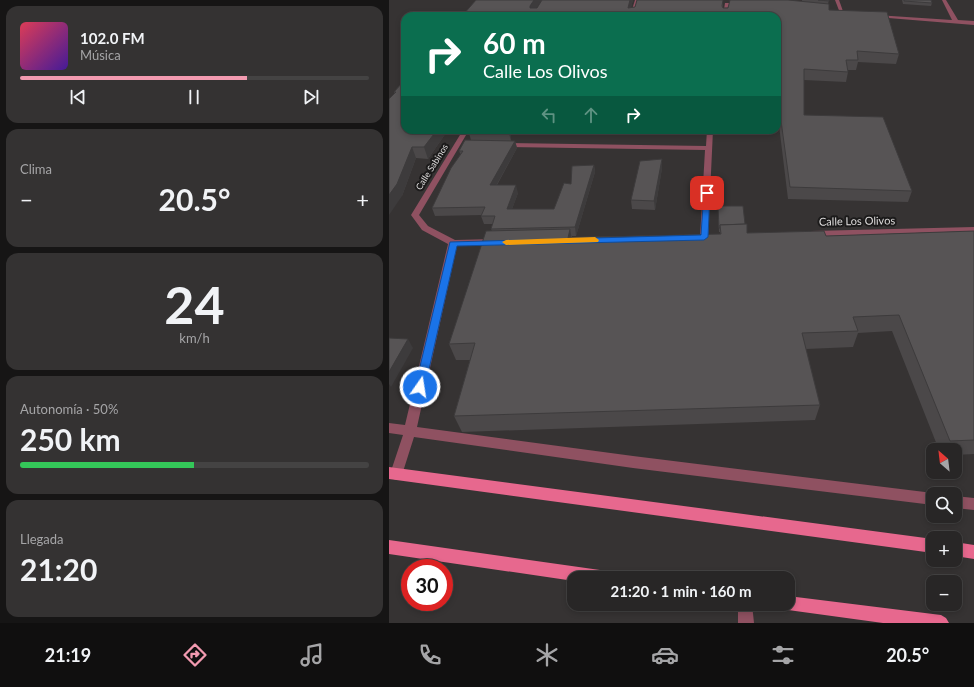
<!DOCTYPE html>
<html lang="es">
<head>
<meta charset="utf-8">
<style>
  body { margin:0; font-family:Lato,sans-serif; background:#343232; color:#f1f3f6; height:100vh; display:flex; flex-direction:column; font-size:15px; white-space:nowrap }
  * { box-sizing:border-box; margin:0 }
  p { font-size:13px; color:#a5a5a7 }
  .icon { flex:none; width:22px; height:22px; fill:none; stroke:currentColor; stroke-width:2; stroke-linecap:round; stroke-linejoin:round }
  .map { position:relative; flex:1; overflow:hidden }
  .side { display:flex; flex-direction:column; gap:6px; padding:6px; background:#161515; width:389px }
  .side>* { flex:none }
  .guide { position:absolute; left:12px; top:12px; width:380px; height:122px; border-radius:12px; box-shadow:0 2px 6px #0003,0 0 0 1px #444343; background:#0b6e4f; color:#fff; overflow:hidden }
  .needle { width:26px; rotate:332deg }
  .buttons { position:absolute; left:537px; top:443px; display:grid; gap:8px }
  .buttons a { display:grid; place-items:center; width:36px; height:36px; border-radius:8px; background:#282626; box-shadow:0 2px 6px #0003,0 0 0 1px #444343; font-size:20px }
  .speed { position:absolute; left:12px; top:559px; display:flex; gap:8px; font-size:20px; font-weight:700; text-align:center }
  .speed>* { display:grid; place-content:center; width:52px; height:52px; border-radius:50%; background:#282626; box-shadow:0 2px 6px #0003,0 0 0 1px #444343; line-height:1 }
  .speed .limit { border:6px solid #d22; background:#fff; color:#111 }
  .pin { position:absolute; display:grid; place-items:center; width:34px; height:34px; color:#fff; margin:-17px; border-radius:8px; box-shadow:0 2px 6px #0006 }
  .me { position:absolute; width:44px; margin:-22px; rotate:13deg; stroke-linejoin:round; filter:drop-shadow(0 0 3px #0008) }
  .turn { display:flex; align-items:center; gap:14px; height:84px; padding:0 16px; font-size:18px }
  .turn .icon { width:52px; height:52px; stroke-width:2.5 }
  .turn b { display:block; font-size:28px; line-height:34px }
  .lanes { display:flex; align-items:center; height:38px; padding:0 16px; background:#0003; justify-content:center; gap:20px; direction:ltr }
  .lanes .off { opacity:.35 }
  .big { font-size:30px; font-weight:700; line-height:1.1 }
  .side .card { flex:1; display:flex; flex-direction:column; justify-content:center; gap:6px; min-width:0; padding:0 14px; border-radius:12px; background:#343232 }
  .side .dial { align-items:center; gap:0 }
  .dial b { font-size:52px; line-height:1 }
  .song { display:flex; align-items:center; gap:12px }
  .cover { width:48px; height:48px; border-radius:6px; background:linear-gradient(135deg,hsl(350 70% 55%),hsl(260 70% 35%)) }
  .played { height:4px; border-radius:2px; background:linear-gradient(90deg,#f29ab0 65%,#444343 65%) }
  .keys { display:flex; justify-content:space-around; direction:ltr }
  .heat { display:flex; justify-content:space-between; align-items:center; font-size:22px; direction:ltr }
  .charge { height:6px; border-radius:3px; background:linear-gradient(90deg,#34c759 50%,#444343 0) }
  .trip { position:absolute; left:178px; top:571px; width:228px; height:40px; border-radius:12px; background:#282626; box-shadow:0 2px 6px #0003,0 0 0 1px #444343; font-weight:700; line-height:40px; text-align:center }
  .dock { display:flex; height:64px; justify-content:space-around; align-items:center; background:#100f0f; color:#a5a5a7 }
  .dock .icon { width:28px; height:28px }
  .dock .current { color:#f29ab0 }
  .dock b { font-size:18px; color:#f1f3f6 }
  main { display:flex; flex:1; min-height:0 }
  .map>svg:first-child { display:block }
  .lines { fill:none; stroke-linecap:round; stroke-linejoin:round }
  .minor { fill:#8f5161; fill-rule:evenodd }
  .major { fill:#e7688e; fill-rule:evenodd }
  .wall { fill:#4b4849 }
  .shaded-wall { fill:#3d3b3c }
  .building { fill:#575455; stroke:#3d3b3c }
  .route { fill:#1a73e8; stroke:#114b97 }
  .slow { fill:#f59e0b }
  .labels { text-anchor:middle; stroke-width:4; stroke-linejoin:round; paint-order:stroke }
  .far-street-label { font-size:9px; fill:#dfdddd; stroke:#1c1b1b }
  .street-label { font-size:11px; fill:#dfdddd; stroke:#1c1b1b }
</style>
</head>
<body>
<main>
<section class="side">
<div class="card">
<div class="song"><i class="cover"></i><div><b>102.0 FM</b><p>Música</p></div></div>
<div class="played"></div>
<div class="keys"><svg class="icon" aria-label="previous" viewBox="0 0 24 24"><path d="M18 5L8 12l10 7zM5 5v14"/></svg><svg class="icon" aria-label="pause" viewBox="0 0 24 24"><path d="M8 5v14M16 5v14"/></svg><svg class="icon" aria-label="next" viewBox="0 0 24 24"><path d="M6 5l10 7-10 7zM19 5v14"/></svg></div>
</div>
<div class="card"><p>Clima</p>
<div class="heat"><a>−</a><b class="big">20.5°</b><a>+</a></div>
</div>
<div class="card dial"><b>24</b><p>km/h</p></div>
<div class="card"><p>Autonomía · 50%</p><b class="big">250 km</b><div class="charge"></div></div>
<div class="card"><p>Llegada</p><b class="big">21:20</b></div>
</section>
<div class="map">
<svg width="585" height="623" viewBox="0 0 585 623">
  <rect width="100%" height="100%" fill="#363333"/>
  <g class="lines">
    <!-- minor -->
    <g class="minor">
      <path d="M246 0H250L245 16H241Z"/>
      <path d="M446 0H450L455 14 451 13Z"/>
      <path d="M553 0H557L569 20 585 21V25L487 17 485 16 487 15 563 20Z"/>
      <path d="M336 3H354L356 4 354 5H340L338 16H334Z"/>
      <path d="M74 130H80L30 215 39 226 66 240 105 239 109 242 105 245 68 246 28 427 244 456 544 493 547 494H544V505L244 468 25 437 12 478 7 480 2 478 1 474 14 435 0 433V423L16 425 59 244 33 230 22 215Z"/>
      <path d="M318 130H324L319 237 315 240 311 237 316 150 115 147 111 145 115 143 317 146Z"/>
      <path d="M585 227V233L423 237 419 234 423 231Z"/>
      <path d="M566 496 585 498V510L566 508Z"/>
      <path d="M349 604H363L365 623H349Z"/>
    </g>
    <!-- major -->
    <g class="major">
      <path d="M0 467 544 539V553L0 479Z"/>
      <path d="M0 540 218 571 223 573 225 578H185V581L0 554Z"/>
      <path d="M566 542 585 545V559L566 556Z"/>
      <path d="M399 596 552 615 557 618 560 623H494L399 610 394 608 392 604H399Z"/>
    </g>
  </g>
  <!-- wall -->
  <g class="wall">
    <path d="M87 0H244L242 7H246L248 0H334V8L413 1V0H440L439 4 440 10 510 54 507 64 469 62 467 70H459V72L457 82 415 80V115L523 191 519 202 399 199 389 117H388V16Z"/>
    <path d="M513 0H542L543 3 542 6 514 4Z"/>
    <path d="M16 79V130H59L39 159 27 158 13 196 5 92 12 84V83Z"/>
    <path d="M79 130H122V141H126L128 148 108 185 129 193 123 209H165L182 184 205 165 206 172 187 236H183V237L331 234V232H330L329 206 356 224 358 233 437 236 585 231V454L566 455V450H550L503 331 469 333 464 347 417 349 431 405 426 420 73 432 65 416 81 360H67L60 344 103 231 102 229 104 224H95L92 216 93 215 46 216 43 208 72 155 70 151 82 140Z"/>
    <path d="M273 159V168L266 210 243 209 242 200Z"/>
  </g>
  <!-- shaded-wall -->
  <g class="shaded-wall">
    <path d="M145 0H153L143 15 141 6Z"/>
    <path d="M241 0H244L240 16 239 8Z"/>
    <path d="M48 130H59L39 159 35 147Z"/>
    <path d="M119 130H122V141Z"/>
    <path d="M126 141 128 148 103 193 101 185Z"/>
    <path d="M23 147 27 158 13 196 0 215V195Z"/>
    <path d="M273 159V168L266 210 265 201Z"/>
    <path d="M205 165 206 172 187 236 186 227Z"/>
    <path d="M127 185 129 193 120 217 118 209Z"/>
    <path d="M181 229 184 245 179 238Z"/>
    <path d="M19 339 24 348 2 387 0 384V372Z"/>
  </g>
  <!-- building -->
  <g class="building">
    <path d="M87 0H145L141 6V8H148L153 0H241L239 8 246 7 248 0H334L333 6 334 8H339L341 0H399L440 4V10L498 12 510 54 468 51 469 60H457L459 72 415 69V115L494 117 523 191 401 187 390 106H388V16H73Z"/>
    <path d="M429 0H440V1Z"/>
    <path d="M515 0H542L543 3 515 1Z"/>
    <path d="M16 79V130H48L35 147H23L8 184 0 195V99L7 92H5L13 83H12Z"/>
    <path d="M76 140 126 141 101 185H127L118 209H165L175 183 182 184 183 166 205 165 186 227 102 229 106 216H92L96 207 43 208 62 168 74 151H70Z"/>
    <path d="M273 159 265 201 242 200 251 161Z"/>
    <path d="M329 206H354L356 224 331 225V228H330Z"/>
    <path d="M358 224V233L435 231 437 236 585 231V440L561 441 510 315 464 317 469 331 413 333 431 405 65 416 86 343 60 344 97 231 181 229 179 238 332 234 331 225Z"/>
    <path d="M0 338 19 339 0 372Z"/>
  </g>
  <!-- route -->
  <path class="route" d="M315 191H318L321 193 319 237 315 240 68 246 36 387 35 390 31 392 27 390 26 387 61 242 312 235Z"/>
  <!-- slow -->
  <path class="slow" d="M206 237 210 240 209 242 117 245 113 242 117 240Z"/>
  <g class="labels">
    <!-- far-street labels -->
    <g class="far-street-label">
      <text transform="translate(43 167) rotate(-58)" y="3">Calle Sabinos</text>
    </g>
    <!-- street labels -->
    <g class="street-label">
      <text transform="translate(468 221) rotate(-1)" y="4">Calle Los Olivos</text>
    </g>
  </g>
</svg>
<div class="buttons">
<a><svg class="needle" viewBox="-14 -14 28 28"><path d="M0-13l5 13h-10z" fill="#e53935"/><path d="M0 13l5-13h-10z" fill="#a5a5a7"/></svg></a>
<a><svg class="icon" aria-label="search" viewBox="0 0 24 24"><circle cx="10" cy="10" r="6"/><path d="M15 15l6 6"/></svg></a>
<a>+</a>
<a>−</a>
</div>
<div class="speed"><div class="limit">30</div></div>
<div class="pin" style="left:318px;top:193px;background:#d93025"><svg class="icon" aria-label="arrive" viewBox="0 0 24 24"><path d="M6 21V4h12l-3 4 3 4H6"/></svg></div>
<svg class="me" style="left:31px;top:387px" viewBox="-20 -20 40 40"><circle r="17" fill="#1a73e8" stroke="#fff" stroke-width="3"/><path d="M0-11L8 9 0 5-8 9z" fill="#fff"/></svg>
<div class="trip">21:20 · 1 min · 160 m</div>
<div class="guide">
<div class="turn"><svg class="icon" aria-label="right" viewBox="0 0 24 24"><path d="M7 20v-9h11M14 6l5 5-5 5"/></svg><div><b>60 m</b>Calle Los Olivos</div></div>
<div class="lanes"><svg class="icon off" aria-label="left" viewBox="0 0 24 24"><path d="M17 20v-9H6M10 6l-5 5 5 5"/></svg><svg class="icon off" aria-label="ahead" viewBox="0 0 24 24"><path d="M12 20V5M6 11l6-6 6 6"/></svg><svg class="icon" aria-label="right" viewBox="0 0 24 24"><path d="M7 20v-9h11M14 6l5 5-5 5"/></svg></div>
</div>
</div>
</main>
<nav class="dock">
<b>21:19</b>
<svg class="icon current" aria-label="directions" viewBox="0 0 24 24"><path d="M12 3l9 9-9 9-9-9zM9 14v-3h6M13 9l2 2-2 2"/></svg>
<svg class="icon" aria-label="music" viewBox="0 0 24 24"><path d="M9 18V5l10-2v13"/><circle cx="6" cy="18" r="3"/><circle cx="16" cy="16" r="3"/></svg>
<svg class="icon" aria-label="phone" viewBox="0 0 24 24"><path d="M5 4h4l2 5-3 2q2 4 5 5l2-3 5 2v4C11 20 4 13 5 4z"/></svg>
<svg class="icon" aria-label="climate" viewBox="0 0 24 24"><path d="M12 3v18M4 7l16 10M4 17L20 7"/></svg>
<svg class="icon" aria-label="car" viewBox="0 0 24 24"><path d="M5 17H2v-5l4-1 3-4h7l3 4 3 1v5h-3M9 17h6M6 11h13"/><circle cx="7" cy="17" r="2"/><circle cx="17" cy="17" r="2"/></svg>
<svg class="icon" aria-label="filters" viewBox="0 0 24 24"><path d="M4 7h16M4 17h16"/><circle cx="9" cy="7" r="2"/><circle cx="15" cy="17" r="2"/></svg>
<b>20.5°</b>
</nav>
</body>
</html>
